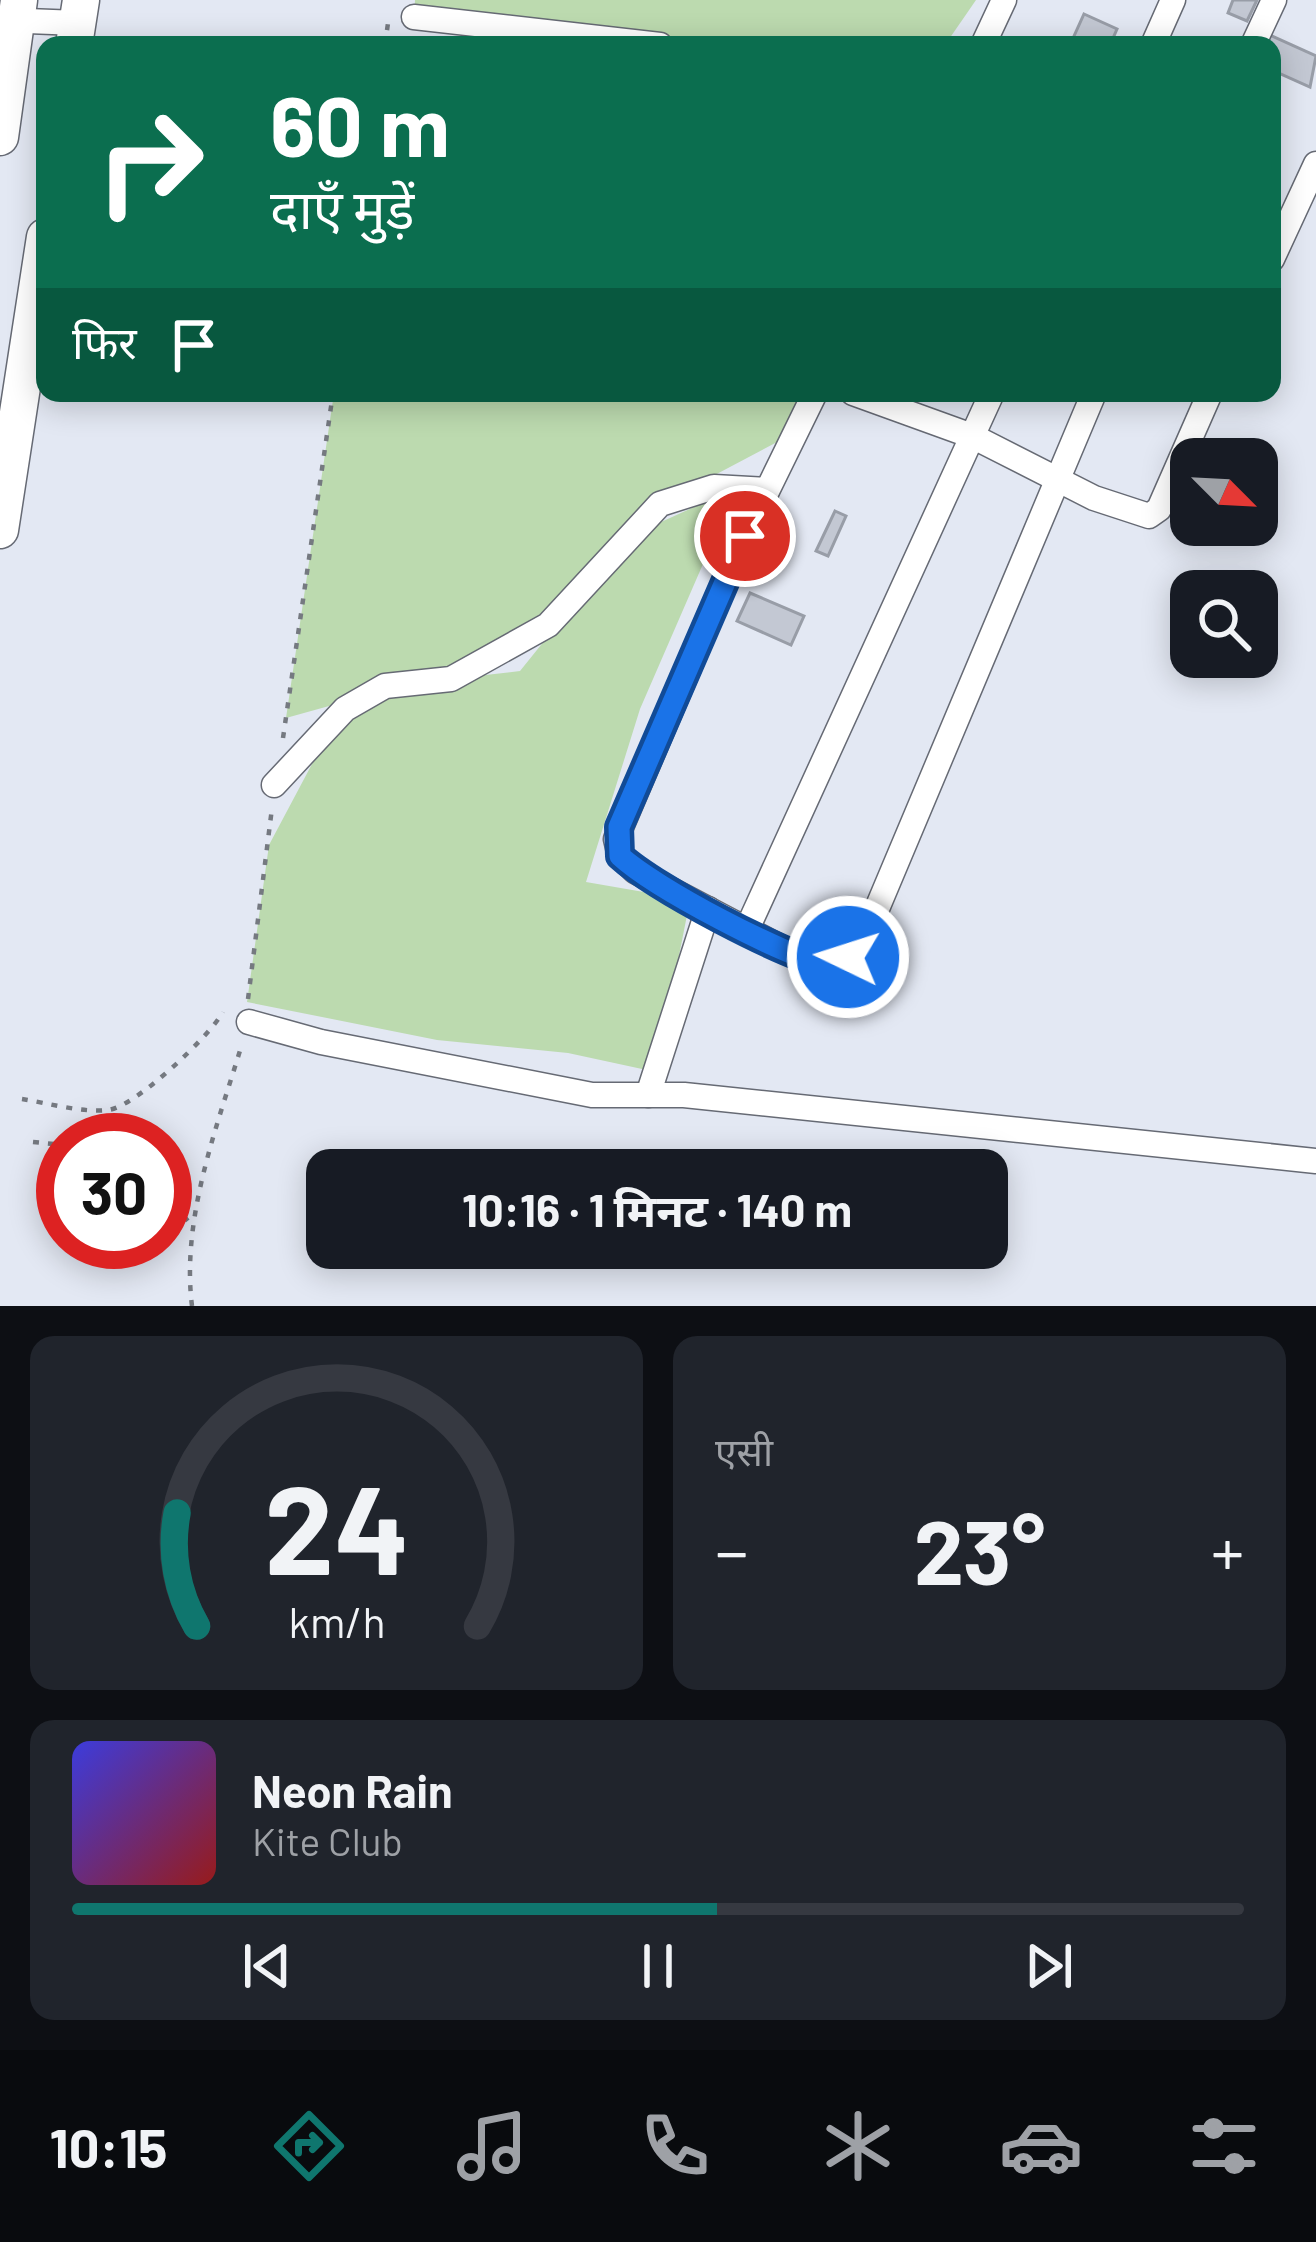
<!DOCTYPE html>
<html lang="hi">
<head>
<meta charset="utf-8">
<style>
  body { margin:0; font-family:Barlow,"Noto Sans Devanagari",sans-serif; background:#20242c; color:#f1f3f6; height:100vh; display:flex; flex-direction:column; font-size:45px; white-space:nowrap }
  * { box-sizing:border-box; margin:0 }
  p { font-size:39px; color:#9ea1a6 }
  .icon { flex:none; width:66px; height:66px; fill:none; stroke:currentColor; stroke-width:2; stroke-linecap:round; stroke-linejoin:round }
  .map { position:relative; height:1306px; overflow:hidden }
  .sheet { display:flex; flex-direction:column; gap:30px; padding:30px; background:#0d0f14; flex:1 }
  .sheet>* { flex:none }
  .guide { position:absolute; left:36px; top:36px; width:1245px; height:366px; border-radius:24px; box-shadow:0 6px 30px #0003; background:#0b6e4f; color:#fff; overflow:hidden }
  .needle { width:78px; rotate:114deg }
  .buttons { position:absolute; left:1170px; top:438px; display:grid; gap:24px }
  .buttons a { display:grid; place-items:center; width:108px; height:108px; border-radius:24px; background:#171b24; box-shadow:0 6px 30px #0003; font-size:60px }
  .speed { position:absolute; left:36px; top:1113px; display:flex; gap:24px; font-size:60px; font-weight:700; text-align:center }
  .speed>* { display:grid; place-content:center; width:156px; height:156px; border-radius:50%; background:#171b24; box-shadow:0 6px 30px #0003; line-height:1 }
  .speed .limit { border:18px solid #d22; background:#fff; color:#111 }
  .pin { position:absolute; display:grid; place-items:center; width:102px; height:102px; color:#fff; margin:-51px; border:6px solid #fff; border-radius:50%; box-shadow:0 3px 12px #0007 }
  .me { position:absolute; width:132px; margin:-66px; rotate:274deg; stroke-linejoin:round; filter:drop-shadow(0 0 9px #0008) }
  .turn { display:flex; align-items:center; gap:42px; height:252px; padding:0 36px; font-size:54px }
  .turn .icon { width:156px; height:156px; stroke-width:2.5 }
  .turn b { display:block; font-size:84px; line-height:102px }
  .then { display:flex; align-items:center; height:114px; padding:0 36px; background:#0003; gap:24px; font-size:45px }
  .big { font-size:90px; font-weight:700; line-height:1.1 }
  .sheet .widget { flex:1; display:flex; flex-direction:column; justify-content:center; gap:18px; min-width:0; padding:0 42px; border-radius:24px; background:#20242c }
  .sheet .dial { align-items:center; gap:0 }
  .dial svg { height:312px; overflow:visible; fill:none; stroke:#363941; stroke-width:7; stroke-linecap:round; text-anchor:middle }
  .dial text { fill:#f1f3f6; stroke:none }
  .song { display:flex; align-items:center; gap:36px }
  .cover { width:144px; height:144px; border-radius:18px; background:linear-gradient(135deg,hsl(240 70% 55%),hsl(0 70% 35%)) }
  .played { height:12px; border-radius:6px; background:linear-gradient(90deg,#0f766e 55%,#363941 55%) }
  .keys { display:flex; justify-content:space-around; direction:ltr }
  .heat { display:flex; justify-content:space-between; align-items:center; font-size:66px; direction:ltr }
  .sheet .tiles { flex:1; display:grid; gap:30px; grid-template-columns:1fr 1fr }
  .widget:last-child { grid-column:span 2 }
  .trip { position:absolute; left:306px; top:1149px; width:702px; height:120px; border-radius:24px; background:#171b24; box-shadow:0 6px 30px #0003; font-weight:700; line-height:120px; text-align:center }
  .dock { display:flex; height:192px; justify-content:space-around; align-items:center; background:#090b0e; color:#9ea1a6 }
  .dock .icon { width:84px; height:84px }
  .dock .current { color:#0f766e }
  .dock b { font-size:54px; color:#f1f3f6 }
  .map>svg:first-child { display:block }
  .green { fill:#bcdaaf }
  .building { fill:#c3c8d3; stroke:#989da7; stroke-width:3 }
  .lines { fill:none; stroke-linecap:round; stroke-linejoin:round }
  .minor-casing { stroke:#666a74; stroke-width:27 }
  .secondary-casing { stroke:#666a74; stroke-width:39 }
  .path { stroke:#757980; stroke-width:4.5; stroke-dasharray:6 9; stroke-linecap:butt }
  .minor { stroke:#fff; stroke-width:24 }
  .secondary { stroke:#fff; stroke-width:36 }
  .route-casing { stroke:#114b97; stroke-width:30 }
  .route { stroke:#1a73e8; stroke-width:21 }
</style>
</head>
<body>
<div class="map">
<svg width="1316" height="1306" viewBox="0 0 1316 1306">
  <rect width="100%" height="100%" fill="#e3e8f3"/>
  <!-- green -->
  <g class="green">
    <path d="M415 0H976L945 45H660L414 17Z"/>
    <path d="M334 393H815L796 432 660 504 490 661 424 682 520 671 628 537 736 488 640 709 586 882 690 900 656 1072 568 1053 437 1040 247 1002 269 845 329 732 408 684 286 718Z"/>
  </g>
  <!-- building -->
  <g class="building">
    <path d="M1233 0H1257L1247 21 1228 13Z"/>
    <path d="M1084 14 1117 29 1110 45H1070Z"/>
    <path d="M1270 35 1316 56 1310 87 1272 70V45H1266Z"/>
    <path d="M835 511 846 516 828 556 816 551Z"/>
    <path d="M750 593 804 616 791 645 737 621Z"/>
  </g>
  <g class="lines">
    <defs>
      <g id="minor">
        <path d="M414 17 660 45"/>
        <path d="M2 20 78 23"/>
        <path d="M983 45 1004 0"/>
        <path d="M1153 45 1173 0"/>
        <path d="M1253 45 1274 0"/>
        <path d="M1272 259 1316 164"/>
        <path d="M815 393 745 536 616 839 620 856 635 871 799 957 829 966 848 957 868 930 1094 393"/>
        <path d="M853 393 972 436 1094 498 1149 516 1159 509 1210 393"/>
        <path d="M274 785 345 709 385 686 451 679 548 625 660 504 714 487 767 490"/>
        <path d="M747 929 992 393"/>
        <path d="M249 1022 321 1042 592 1095H684L1316 1161"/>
        <path d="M648 1095 708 909"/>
      </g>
      <g id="secondary">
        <path d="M74 45 81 0"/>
        <path d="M0 137 19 0"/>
        <path d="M0 530 45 237"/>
      </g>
    </defs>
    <!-- minor casing -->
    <use href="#minor" class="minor-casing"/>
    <!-- secondary casing -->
    <use href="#secondary" class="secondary-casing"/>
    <!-- path -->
    <g class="path">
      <path d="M385 45 388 23"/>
      <path d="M283 738 333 393"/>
      <path d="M248 999 272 808"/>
      <path d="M22 1099C48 1103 81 1113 108 1110 135 1107 209 1037 223 1012"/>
      <path d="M33 1142 63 1145"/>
      <path d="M165 1193 192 1226"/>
      <path d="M192 1306C181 1218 217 1127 242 1044"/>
    </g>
    <!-- minor -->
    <use href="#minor" class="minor"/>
    <!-- secondary -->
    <use href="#secondary" class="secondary"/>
  </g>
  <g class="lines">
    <defs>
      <path id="route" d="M745 536 619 827 620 856C655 888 783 956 830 966L848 957"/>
    </defs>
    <!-- route casing -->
    <use href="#route" class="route-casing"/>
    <!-- route -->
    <use href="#route" class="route"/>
  </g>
</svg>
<div class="buttons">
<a><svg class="needle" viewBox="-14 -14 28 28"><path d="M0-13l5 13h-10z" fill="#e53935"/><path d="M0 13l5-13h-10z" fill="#9ea1a6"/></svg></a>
<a><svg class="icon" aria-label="search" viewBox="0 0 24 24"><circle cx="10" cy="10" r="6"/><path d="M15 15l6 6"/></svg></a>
</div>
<div class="speed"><div class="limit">30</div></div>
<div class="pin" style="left:745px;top:536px;background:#d93025"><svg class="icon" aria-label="arrive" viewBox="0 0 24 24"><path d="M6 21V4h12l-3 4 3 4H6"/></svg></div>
<svg class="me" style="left:848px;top:957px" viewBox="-20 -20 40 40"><circle r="17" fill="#1a73e8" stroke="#fff" stroke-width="3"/><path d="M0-11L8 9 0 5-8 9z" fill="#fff"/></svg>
<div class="trip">10:16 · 1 मिनट · 140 m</div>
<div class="guide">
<div class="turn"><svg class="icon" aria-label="right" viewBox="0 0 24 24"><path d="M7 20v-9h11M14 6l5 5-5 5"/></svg><div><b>60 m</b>दाएँ मुड़ें</div></div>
<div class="then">फिर<svg class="icon" aria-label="arrive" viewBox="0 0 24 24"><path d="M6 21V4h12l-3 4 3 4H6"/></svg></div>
</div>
</div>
<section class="sheet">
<div class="tiles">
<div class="widget dial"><svg viewBox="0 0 100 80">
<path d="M14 69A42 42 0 1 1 86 69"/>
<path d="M14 69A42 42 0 0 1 9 40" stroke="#0f766e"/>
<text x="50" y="56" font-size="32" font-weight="700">24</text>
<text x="50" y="72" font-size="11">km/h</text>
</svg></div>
<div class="widget"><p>एसी</p>
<div class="heat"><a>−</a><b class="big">23°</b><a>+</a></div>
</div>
<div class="widget">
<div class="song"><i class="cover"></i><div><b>Neon Rain</b><p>Kite Club</p></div></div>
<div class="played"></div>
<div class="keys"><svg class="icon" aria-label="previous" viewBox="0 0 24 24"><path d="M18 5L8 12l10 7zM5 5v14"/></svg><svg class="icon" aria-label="pause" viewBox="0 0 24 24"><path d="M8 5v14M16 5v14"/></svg><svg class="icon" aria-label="next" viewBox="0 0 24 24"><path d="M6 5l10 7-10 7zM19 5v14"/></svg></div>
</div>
</div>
</section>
<nav class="dock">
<b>10:15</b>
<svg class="icon current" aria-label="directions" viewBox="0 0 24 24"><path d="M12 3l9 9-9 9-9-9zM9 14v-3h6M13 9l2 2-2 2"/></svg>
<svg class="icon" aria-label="music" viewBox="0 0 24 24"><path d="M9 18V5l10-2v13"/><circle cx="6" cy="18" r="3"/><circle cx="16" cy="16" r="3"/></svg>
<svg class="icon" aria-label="phone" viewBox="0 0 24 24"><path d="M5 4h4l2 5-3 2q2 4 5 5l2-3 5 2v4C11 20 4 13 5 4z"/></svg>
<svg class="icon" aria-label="climate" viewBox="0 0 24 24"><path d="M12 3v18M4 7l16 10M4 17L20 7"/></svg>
<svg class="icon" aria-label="car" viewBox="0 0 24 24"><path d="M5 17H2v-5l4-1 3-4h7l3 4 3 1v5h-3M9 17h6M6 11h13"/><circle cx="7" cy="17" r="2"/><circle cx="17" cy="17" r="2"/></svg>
<svg class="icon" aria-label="filters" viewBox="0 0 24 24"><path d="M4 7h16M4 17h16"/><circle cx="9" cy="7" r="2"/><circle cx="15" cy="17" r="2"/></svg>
</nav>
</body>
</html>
